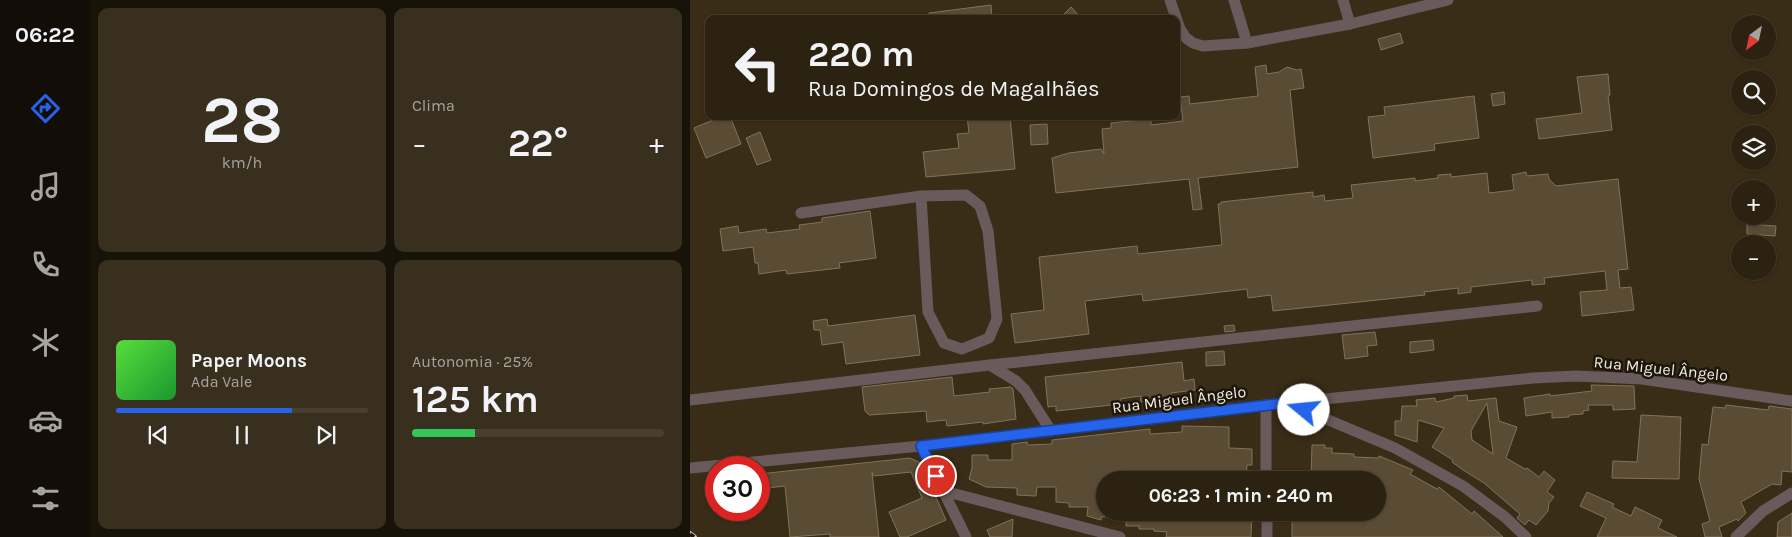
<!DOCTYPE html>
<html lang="pt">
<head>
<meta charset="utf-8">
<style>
  body { margin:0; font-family:Karla,sans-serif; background:#382f1f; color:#f1f3f6; height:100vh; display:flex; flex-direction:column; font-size:19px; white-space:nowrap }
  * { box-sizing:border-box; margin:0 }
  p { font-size:16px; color:#a6a49f }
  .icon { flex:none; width:28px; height:28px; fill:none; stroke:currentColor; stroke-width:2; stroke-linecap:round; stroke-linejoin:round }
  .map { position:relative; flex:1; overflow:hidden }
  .side { display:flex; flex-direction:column; gap:8px; padding:8px; background:#181309; width:600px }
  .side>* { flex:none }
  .banner { position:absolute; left:15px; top:15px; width:475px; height:105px; border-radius:10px; box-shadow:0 1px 4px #0004,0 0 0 1px #483f31; background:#2c2211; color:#f1f3f6; overflow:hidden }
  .needle { width:32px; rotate:213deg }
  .controls { position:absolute; left:1041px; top:15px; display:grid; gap:10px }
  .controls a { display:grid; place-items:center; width:45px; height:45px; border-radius:50%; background:#2c2211; box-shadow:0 1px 4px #0004,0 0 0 1px #483f31; font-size:25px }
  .speed { position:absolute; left:15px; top:456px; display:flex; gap:10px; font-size:25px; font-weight:700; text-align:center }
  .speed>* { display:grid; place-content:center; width:65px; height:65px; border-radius:50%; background:#2c2211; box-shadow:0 1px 4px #0004,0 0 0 1px #483f31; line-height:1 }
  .speed .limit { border:8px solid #d22; background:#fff; color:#111 }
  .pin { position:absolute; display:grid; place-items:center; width:42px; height:42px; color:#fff; margin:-21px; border:2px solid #fff; border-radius:50%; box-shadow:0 1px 5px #0007 }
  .me { position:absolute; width:55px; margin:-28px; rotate:287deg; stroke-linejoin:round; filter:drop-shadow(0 0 4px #0008) }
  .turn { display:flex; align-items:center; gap:18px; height:105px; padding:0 20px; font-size:22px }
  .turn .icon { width:65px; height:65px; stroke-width:2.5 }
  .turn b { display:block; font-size:35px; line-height:42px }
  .big { font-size:38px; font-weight:700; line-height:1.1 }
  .side .tile { flex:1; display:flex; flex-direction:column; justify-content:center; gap:8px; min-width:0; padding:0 18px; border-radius:10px; background:#382f1f }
  .side .dial { align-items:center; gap:0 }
  .dial b { font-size:65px; line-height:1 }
  .song { display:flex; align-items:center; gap:15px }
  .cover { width:60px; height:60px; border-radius:8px; background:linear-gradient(135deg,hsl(110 70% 55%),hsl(130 70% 35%)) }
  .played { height:5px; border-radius:2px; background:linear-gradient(90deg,#2563eb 70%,#483f31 70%) }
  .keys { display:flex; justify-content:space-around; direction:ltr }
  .heat { display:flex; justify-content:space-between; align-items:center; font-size:28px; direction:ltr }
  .charge { height:8px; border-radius:4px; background:linear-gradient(90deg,#34c759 25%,#483f31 0) }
  .side .tiles { flex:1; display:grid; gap:8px; grid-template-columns:repeat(2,1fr) }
  .trip { position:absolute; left:406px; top:471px; width:290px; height:50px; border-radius:25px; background:#2c2211; box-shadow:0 1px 4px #0004,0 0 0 1px #483f31; font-weight:700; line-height:50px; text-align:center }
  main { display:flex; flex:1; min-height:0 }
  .dock { display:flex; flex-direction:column; width:90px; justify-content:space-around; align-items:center; background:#120e07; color:#a6a49f }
  .dock .icon { width:35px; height:35px }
  .dock .active { color:#2563eb }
  .dock b { font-size:22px; color:#f1f3f6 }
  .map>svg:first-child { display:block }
  .building { fill:#5a4b35; stroke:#81725a; fill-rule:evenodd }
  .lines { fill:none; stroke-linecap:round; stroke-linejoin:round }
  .minor { stroke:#695b5b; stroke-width:11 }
  .rail-casing { stroke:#d0c7b8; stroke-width:5.5 }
  .rail { stroke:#1c160d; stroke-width:4; stroke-dasharray:11; stroke-linecap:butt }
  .route-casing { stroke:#184099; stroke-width:12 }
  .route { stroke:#2563eb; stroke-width:9 }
  .labels { text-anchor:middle; stroke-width:5; stroke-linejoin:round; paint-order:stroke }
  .street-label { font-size:16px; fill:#f4ecde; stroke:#1c160d }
</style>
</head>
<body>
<main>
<nav class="dock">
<b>06:22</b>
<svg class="icon active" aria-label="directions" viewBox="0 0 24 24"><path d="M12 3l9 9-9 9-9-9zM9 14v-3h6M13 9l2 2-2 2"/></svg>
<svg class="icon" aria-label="music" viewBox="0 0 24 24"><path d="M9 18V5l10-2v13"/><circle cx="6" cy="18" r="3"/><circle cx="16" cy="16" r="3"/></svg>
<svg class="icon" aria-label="phone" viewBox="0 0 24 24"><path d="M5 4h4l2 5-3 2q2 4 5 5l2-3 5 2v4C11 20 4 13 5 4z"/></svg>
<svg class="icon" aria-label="climate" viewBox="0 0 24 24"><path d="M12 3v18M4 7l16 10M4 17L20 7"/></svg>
<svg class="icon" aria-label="car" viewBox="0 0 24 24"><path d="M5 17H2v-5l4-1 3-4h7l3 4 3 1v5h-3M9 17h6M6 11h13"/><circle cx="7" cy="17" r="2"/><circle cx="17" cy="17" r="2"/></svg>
<svg class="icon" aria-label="filters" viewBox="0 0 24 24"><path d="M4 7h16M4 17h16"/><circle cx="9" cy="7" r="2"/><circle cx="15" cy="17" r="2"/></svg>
</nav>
<section class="side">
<div class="tiles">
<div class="tile dial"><b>28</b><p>km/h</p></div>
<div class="tile"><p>Clima</p>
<div class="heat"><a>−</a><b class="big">22°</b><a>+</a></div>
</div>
<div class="tile">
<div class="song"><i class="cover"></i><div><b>Paper Moons</b><p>Ada Vale</p></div></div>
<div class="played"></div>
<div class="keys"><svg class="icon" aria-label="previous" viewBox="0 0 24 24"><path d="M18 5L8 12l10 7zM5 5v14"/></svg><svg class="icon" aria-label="pause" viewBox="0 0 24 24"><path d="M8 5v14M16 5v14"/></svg><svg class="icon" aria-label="next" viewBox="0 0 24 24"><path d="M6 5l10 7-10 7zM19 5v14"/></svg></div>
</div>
<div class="tile"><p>Autonomia · 25%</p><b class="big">125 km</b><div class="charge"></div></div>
</div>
</section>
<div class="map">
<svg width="1102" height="537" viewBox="0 0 1102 537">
  <rect width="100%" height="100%" fill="#3a2d17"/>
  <!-- building -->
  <g class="building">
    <path d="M301 5 302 19H239V13Z"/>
    <path d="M381 7 392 19H369Z"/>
    <path d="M710 33 713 43 691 50 688 39Z"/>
    <path d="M576 65 577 74 589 72 597 67 607 70 611 69 614 88 600 90 608 167 508 178 512 209 503 210 499 179 366 193 362 158 379 153 411 149 414 154 412 129 421 128V123L461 119V125L493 121 490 97 499 96 500 104 568 96 565 67Z"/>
    <path d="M918 74 920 95H918L922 130 849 139 846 119 892 113 887 77Z"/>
    <path d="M814 92 815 104 803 106 801 94Z"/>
    <path d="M784 96 789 138 744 144 745 150 683 158 678 117 695 115 694 107Z"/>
    <path d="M21 116H40L51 144 16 158 4 128 23 120Z"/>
    <path d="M277 116H320L325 169 236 177 233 152 269 148 267 134 279 133Z"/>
    <path d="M357 124 358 144 341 145 340 125Z"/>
    <path d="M70 132 81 160 67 165 56 138Z"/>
    <path d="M836 172 837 176 858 174 859 179 866 186 928 179 938 269 928 270 930 288 941 287 944 310 892 316 890 292 917 290 915 271 854 278 855 284 842 285V280L781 287V292L768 294V288L734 292 735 295 583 311 581 295 558 298 557 289 453 301 452 294 395 301 399 334 325 343 321 314 354 310 349 257 447 246 448 254 532 245 528 204H531V202L623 192V197L634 195 635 201 663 198 661 185 725 178V181L748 178V175L761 174V177L797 173 799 193 824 190 822 175Z"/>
    <path d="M180 211 186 258 149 263 150 268 97 274 96 270 69 274 68 263H65L63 247 33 251 30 229 48 226 49 233 76 229 77 233 110 229 109 225 132 222V218Z"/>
    <path d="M1057 224 1086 226 1085 236 1057 234Z"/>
    <path d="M225 315 230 355 156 364 153 342 132 345 130 330H124L123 321 137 319 138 326Z"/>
    <path d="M544 325 545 331 535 332 534 326Z"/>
    <path d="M685 332 687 345 677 346 678 356 655 359 652 335Z"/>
    <path d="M743 340 744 350 720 353V342Z"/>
    <path d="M534 351 535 365 516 366V352Z"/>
    <path d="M492 362 494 381 504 379 505 390 481 393V399L451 402 450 396 430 399 431 404 366 411V406L358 407 355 377Z"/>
    <path d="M262 377 264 396 300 392 299 389 321 387 323 389 326 419 293 424V422L257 426 256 420 237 422 236 411 179 415 175 411 172 387Z"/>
    <path d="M901 385 944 386 945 409 923 410V405H898L899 410 893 411V414L879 415V417L862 418V412L836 416 834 398 860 394V396L902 391Z"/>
    <path d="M777 395 778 401 806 398 809 421 827 427 816 458 835 469 837 468 849 477 854 471 865 480 857 492 864 497 859 503 858 511 846 525 839 520 835 525 827 518 830 514 794 483 773 470 762 462 763 460 742 447 754 428 728 420 727 442 705 435V421H711L712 406H727L726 400 745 398 746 402 764 398V396ZM797 403 803 454 782 440 781 431Z"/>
    <path d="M1036 405 1078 410 1079 406 1102 409V472L1092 471 1091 485 1082 484 1051 502 1056 513 1048 521 1047 519 1029 527 1032 537H1015L1012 524 1020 521 1009 479 1012 444 1018 445 1023 407 1035 408Z"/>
    <path d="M951 415 991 417 989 479 922 478 923 461 947 462Z"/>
    <path d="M492 426 539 427V448L562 449V465H557L556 480H415V517H411V520L397 516 398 507H379V503L366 502V487H347L346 496 327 495V488L296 487 279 479 282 468V455H298V460H322V444L337 442 338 445 362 444V440L460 429V434L492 432Z"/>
    <path d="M622 445H635V448H642V453L664 454V457L689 458V456L723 470 720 474 747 489 749 487 782 514 784 511 813 537H602V518H634V512H688V480H621Z"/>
    <path d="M220 458 231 463 256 520 217 537H210L199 512 232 498 221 472 184 476 182 472 189 537H140V534L100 537 95 486 69 489V474Z"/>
    <path d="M897 492 924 504 922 507 941 516 945 507 972 520 968 528 987 537H907L916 518 890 506Z"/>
    <path d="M436 512H562L561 537H476L477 532 464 531V529H449V526H436Z"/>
    <path d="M1102 513V537H1087L1088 522Z"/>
    <path d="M323 519 322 537H300L297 530Z"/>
  </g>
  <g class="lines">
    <!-- minor -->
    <g class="minor">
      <path d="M480 0 490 29 496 38 503 43 513 46 557 43 660 24 758 0"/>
      <path d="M544 0 557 43"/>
      <path d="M653 0 660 24"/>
      <path d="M111 213 231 196 276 195 290 206 298 231 307 319 299 338 272 349 254 343 238 312 231 196"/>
      <path d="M300 365 847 306"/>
      <path d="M0 400 300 365 326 381 335 390 361 431"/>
      <path d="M598 403 705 448 773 486 815 517 836 537"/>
      <path d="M576 405V480"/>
      <path d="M231 446 276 537"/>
      <path d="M0 468 231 446 576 405 843 378 886 376 952 379 1102 401"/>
      <path d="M254 491 430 537"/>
      <path d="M577 512V537"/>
      <path d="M1046 537 1073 511 1102 493"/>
    </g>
    <defs>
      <path id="rail" d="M0 534 4 537"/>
    </defs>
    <!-- rail casing -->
    <use href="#rail" class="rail-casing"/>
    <!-- rail -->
    <use href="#rail" class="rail"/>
  </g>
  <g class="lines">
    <defs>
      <path id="route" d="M246 476 231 446 596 403 614 410"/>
    </defs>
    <!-- route casing -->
    <use href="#route" class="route-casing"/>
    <!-- route -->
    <use href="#route" class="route"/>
  </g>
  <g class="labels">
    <!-- street labels -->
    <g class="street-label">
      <text transform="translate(971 368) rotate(6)" y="6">Rua Miguel Ângelo</text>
      <text transform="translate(489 399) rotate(-7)" y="6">Rua Miguel Ângelo</text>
    </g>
  </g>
</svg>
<div class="controls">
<a><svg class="needle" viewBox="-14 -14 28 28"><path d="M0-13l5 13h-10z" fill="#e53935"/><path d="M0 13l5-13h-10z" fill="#a6a49f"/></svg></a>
<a><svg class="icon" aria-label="search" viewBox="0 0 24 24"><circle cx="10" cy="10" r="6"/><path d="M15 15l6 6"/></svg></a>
<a><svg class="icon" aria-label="layers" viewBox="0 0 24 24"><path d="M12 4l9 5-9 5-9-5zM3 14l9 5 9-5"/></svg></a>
<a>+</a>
<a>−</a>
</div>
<div class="speed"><div class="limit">30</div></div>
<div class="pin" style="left:246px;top:476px;background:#d93025"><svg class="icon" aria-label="arrive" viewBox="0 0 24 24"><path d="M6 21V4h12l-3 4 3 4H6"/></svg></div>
<svg class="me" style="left:614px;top:410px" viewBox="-20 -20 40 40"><circle r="19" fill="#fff"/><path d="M0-13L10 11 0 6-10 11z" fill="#2563eb"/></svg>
<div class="trip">06:23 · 1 min · 240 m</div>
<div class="banner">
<div class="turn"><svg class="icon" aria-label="left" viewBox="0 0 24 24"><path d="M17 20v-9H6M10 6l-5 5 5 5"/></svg><div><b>220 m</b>Rua Domingos de Magalhães</div></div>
</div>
</div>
</main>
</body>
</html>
